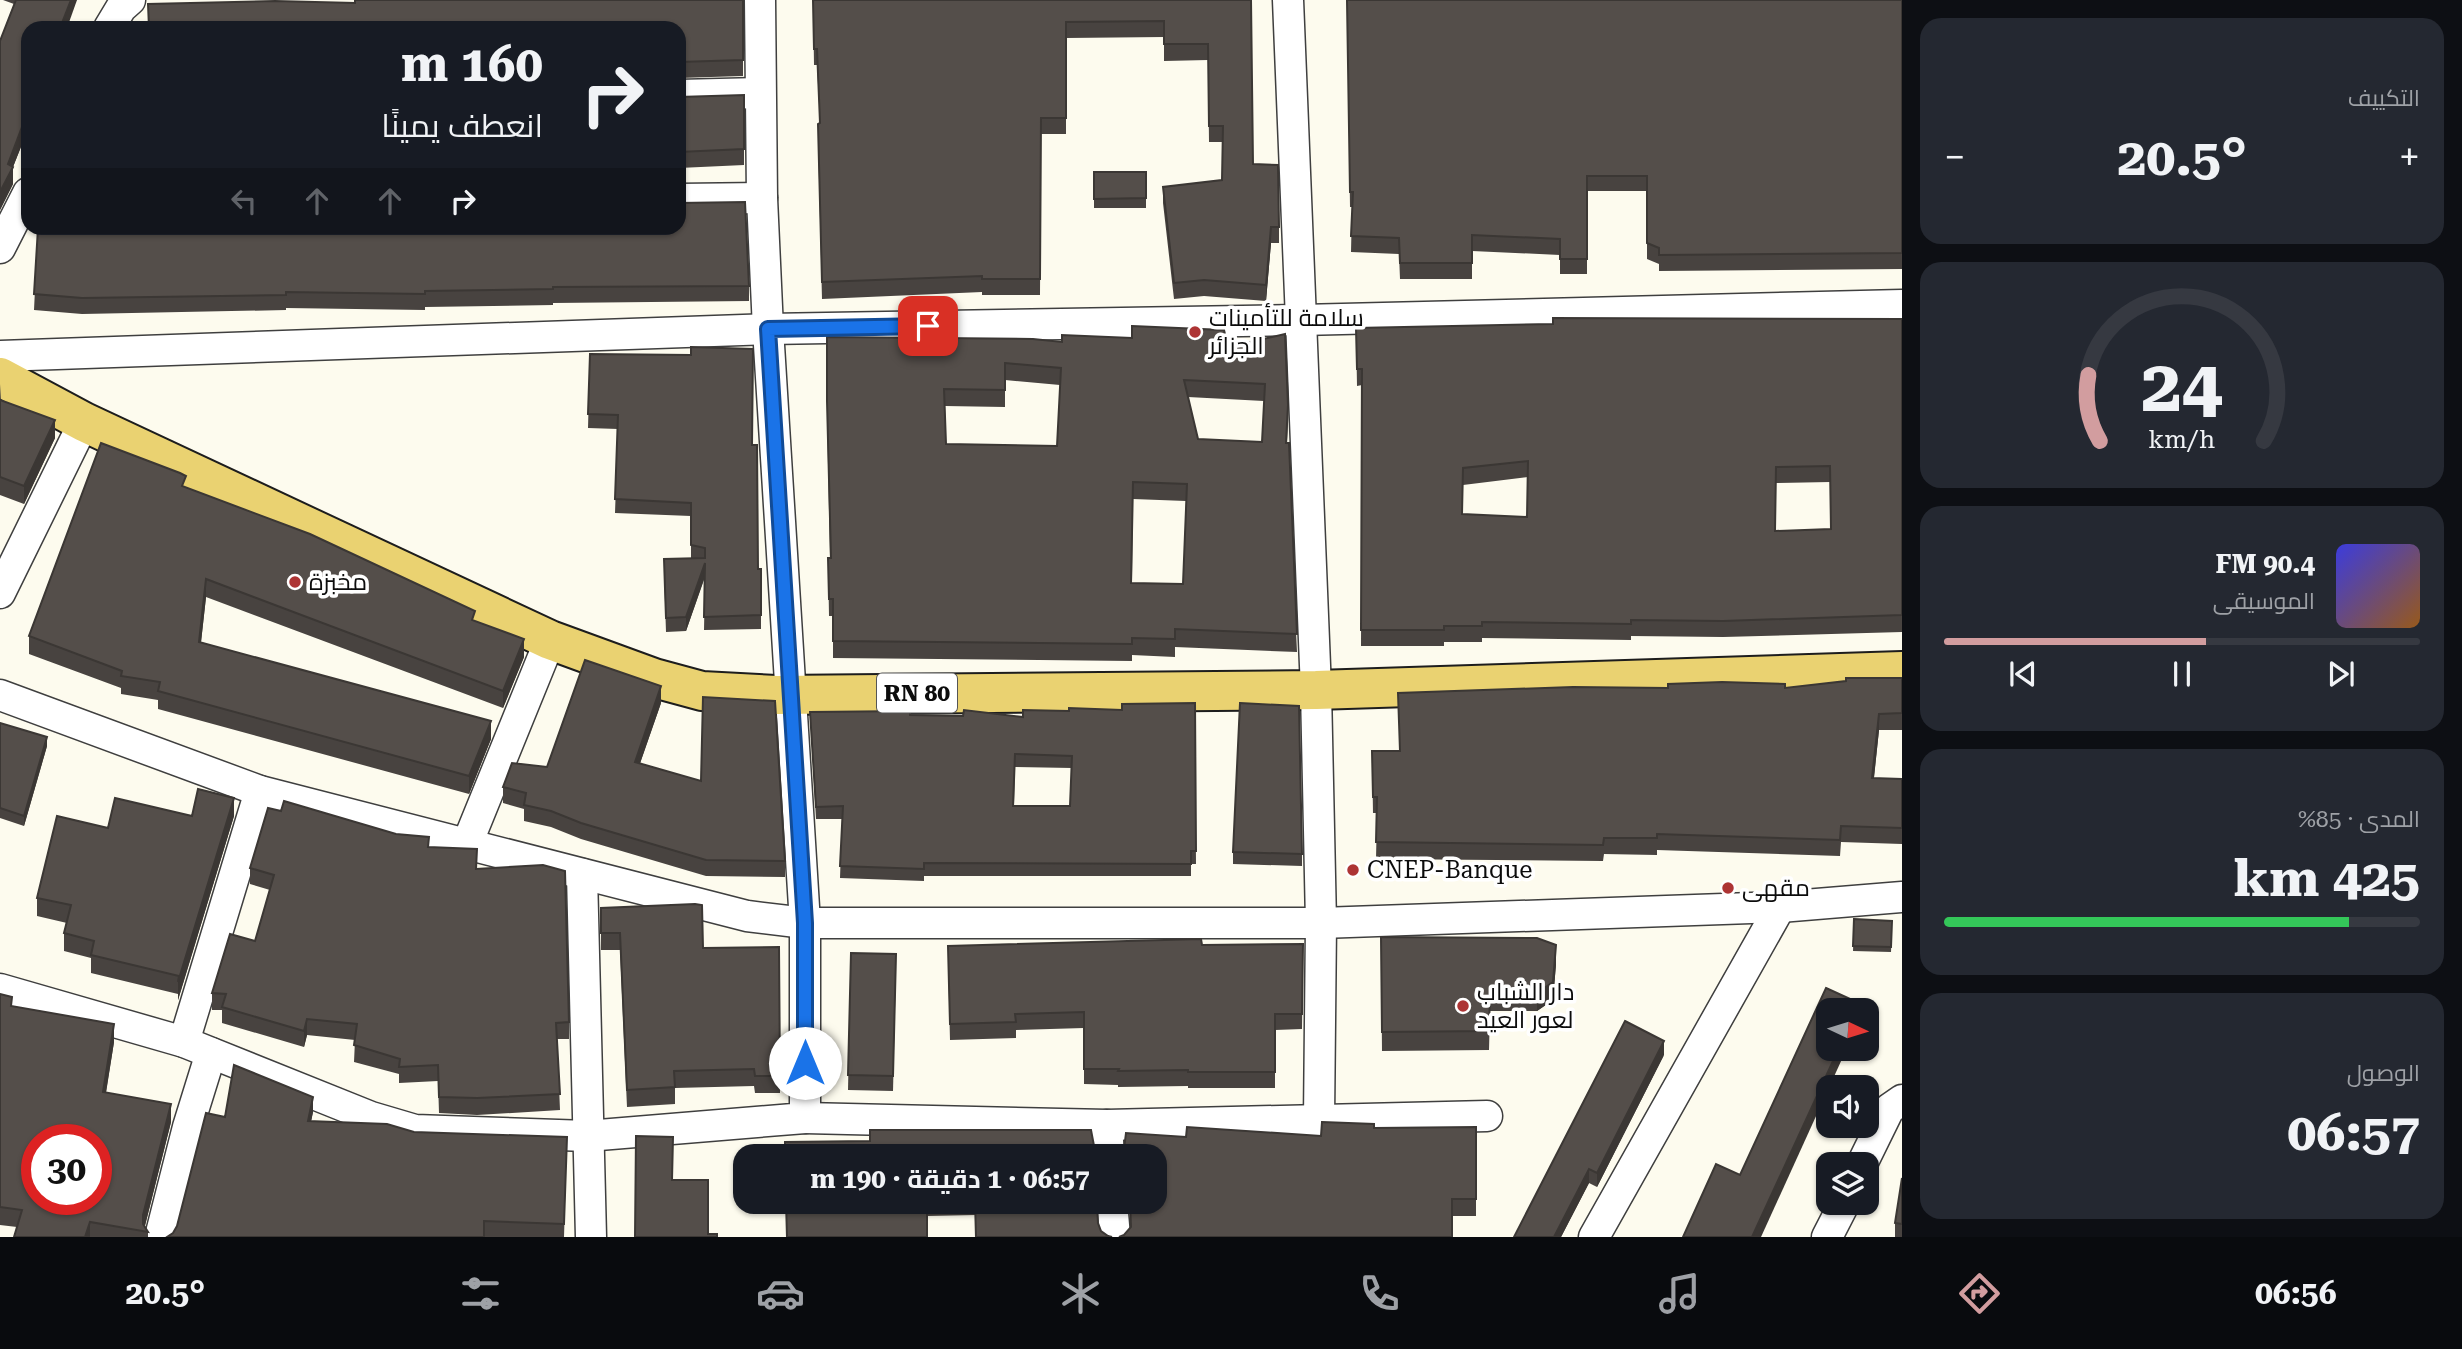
<!DOCTYPE html>
<html lang="ar">
<head>
<meta charset="utf-8">
<style>
  body { margin:0; font-family:"Roboto Serif",Cairo,serif; background:#242831; color:#f1f3f6; direction:rtl; height:100vh; display:flex; flex-direction:column; font-size:26px; white-space:nowrap }
  * { box-sizing:border-box; margin:0 }
  p { font-size:23px; color:#9ea1a6 }
  .icon { flex:none; width:38px; height:38px; fill:none; stroke:currentColor; stroke-width:2; stroke-linecap:round; stroke-linejoin:round }
  .map { position:relative; flex:1; overflow:hidden; direction:ltr }
  .drawer { display:flex; flex-direction:column; gap:18px; padding:18px; background:#0d0f14; width:560px }
  .drawer>* { flex:none }
  .guide { position:absolute; left:21px; top:21px; width:665px; height:214px; border-radius:21px; box-shadow:0 2px 5px #0004; direction:rtl; background:#171b24; color:#f1f3f6; overflow:hidden }
  .needle { width:46px; rotate:94deg }
  .controls { position:absolute; left:1816px; top:998px; display:grid; gap:14px }
  .controls a { display:grid; place-items:center; width:63px; height:63px; border-radius:14px; background:#171b24; box-shadow:0 2px 5px #0004; font-size:35px }
  .speed { position:absolute; left:21px; top:1124px; display:flex; gap:14px; font-size:35px; font-weight:700; text-align:center }
  .speed>* { display:grid; place-content:center; width:91px; height:91px; border-radius:50%; background:#171b24; box-shadow:0 2px 5px #0004; line-height:1 }
  .speed .limit { border:10px solid #d22; background:#fff; color:#111 }
  .pin { position:absolute; display:grid; place-items:center; width:60px; height:60px; color:#fff; margin:-30px; border-radius:14px; box-shadow:0 4px 10px #0006 }
  .me { position:absolute; width:77px; margin:-38px; rotate:0deg; stroke-linejoin:round; filter:drop-shadow(0 0 5px #0008) }
  .turn { display:flex; align-items:center; gap:24px; height:147px; padding:0 28px; font-size:32px }
  .turn .icon { width:91px; height:91px; stroke-width:2.5 }
  .turn b { display:block; font-size:49px; line-height:60px }
  .lanes { display:flex; align-items:center; height:66px; padding:0 28px; background:#0003; justify-content:center; gap:35px; direction:ltr }
  .lanes .off { opacity:.35 }
  .big { font-size:52px; font-weight:700; line-height:1.1 }
  .drawer .card { flex:1; display:flex; flex-direction:column; justify-content:center; gap:10px; min-width:0; padding:0 24px; border-radius:21px; background:#242831 }
  .drawer .dial { align-items:center; gap:0 }
  .dial svg { height:182px; overflow:visible; fill:none; stroke:#363941; stroke-width:7; stroke-linecap:round; text-anchor:middle }
  .dial text { fill:#f1f3f6; stroke:none }
  .song { display:flex; align-items:center; gap:21px }
  .cover { width:84px; height:84px; border-radius:10px; background:linear-gradient(135deg,hsl(240 70% 55%),hsl(30 70% 35%)) }
  .played { height:7px; border-radius:4px; background:linear-gradient(90deg,#d29d9f 55%,#363941 55%) }
  .keys { display:flex; justify-content:space-around; direction:ltr }
  .heat { display:flex; justify-content:space-between; align-items:center; font-size:38px; direction:ltr }
  .charge { height:10px; border-radius:5px; background:linear-gradient(90deg,#34c759 85%,#363941 0) }
  .trip { position:absolute; left:733px; top:1144px; width:434px; height:70px; border-radius:21px; background:#171b24; box-shadow:0 2px 5px #0004; font-weight:700; line-height:70px; text-align:center; direction:rtl }
  .dock { display:flex; height:112px; justify-content:space-around; align-items:center; background:#090b0e; color:#9ea1a6 }
  .dock .icon { width:49px; height:49px }
  .dock .active { color:#d29d9f }
  .dock b { font-size:32px; color:#f1f3f6 }
  main { display:flex; flex:1; min-height:0 }
  .map>svg:first-child { display:block }
  .lines { fill:none; stroke-linecap:round; stroke-linejoin:round }
  .street-casing { stroke:#3f3f3f; stroke-width:33 }
  .primary-casing { stroke:#1d1d1d; stroke-width:42 }
  .street { stroke:#fff; stroke-width:30 }
  .primary { stroke:#ead271; stroke-width:38 }
  .wall { fill:#484340; fill-rule:evenodd }
  .shaded-wall { fill:#3b3734 }
  .building { fill:#544e4a; stroke:#3b3734; stroke-width:2; fill-rule:evenodd }
  .route-casing { stroke:#114b97; stroke-width:18 }
  .route { stroke:#1a73e8; stroke-width:12 }
  .poi-dot { fill:#ad3434; stroke:#fff; stroke-width:2.5 }
  .labels { text-anchor:middle; stroke-width:7; stroke-linejoin:round; paint-order:stroke }
  .shield { fill:#fff; stroke:#555; stroke-width:2 }
  .shield-label { font-size:23px; font-weight:bold; fill:#0c0c0c }
  .poi-label { font-size:24px; fill:#0c0c0c; stroke:#fff; text-anchor:start }
</style>
</head>
<body>
<main>
<section class="drawer">
<div class="card"><p>التكييف</p>
<div class="heat"><a>−</a><b class="big">20.5°</b><a>+</a></div>
</div>
<div class="card dial"><svg viewBox="0 0 100 80">
<path d="M14 69A42 42 0 1 1 86 69"/>
<path d="M14 69A42 42 0 0 1 9 40" stroke="#d29d9f"/>
<text x="50" y="56" font-size="32" font-weight="700">24</text>
<text x="50" y="72" font-size="11">km/h</text>
</svg></div>
<div class="card">
<div class="song"><i class="cover"></i><div><b>90.4 FM</b><p>الموسيقى</p></div></div>
<div class="played"></div>
<div class="keys"><svg class="icon" aria-label="previous" viewBox="0 0 24 24"><path d="M18 5L8 12l10 7zM5 5v14"/></svg><svg class="icon" aria-label="pause" viewBox="0 0 24 24"><path d="M8 5v14M16 5v14"/></svg><svg class="icon" aria-label="next" viewBox="0 0 24 24"><path d="M6 5l10 7-10 7zM19 5v14"/></svg></div>
</div>
<div class="card"><p>المدى · 85%</p><b class="big">425 km</b><div class="charge"></div></div>
<div class="card"><p>الوصول</p><b class="big">06:57</b></div>
</section>
<div class="map">
<svg width="1902" height="1237" viewBox="0 0 1902 1237">
  <rect width="100%" height="100%" fill="#fdfbee"/>
  <g class="lines">
    <defs>
      <g id="street">
        <path d="M1288 0 1316 690 1321 923 1319 1120"/>
        <path d="M109 28 121 8 130 0"/>
        <path d="M679 95 760 93"/>
        <path d="M679 199 762 198"/>
        <path d="M0 248 28 193"/>
        <path d="M0 356 768 329 1301 320 1902 305"/>
        <path d="M0 593 84 422"/>
        <path d="M0 695 260 791 747 916 805 923H1321L1780 907 1902 897"/>
        <path d="M467 844 550 640"/>
        <path d="M582 874 591 1237"/>
        <path d="M0 989 184 1042 371 1117 415 1130 587 1136 805 1118V923L768 329 762 198 760 0"/>
        <path d="M184 1042 260 791"/>
        <path d="M805 1118 1107 1125 1487 1116"/>
        <path d="M1107 1125 1109 1157"/>
        <path d="M1862 1164 1889 1109 1902 1100"/>
        <path d="M1112 1202 1115 1237"/>
        <path d="M160 1237 188 1127 211 1053"/>
        <path d="M1594 1237 1780 907"/>
        <path d="M1827 1237 1845 1202"/>
      </g>
      <path id="primary" d="M0 377 84 422 550 640 654 678 702 691 776 695 1316 690 1902 671"/>
    </defs>
    <!-- street casing -->
    <use href="#street" class="street-casing"/>
    <!-- primary casing -->
    <use href="#primary" class="primary-casing"/>
    <!-- street -->
    <use href="#street" class="street"/>
    <!-- primary -->
    <use href="#primary" class="primary"/>
  </g>
  <!-- wall -->
  <g class="wall">
    <path d="M3 0H77L28 28V129L13 167V184L0 210V41L14 4Z"/>
    <path d="M743 0V76L679 78V28L355 3Z"/>
    <path d="M813 0H1251L1253 164 1279 227V243H1271L1266 301 1204 296 1174 299 1163 203V187L1222 180 1223 142H1209L1208 60 1164 61V37L1066 38V134H1041L1040 295H982V292L822 299 818 140 820 124 817 65H814Z"/>
    <path d="M1347 0H1902V269L1659 271V264L1647 259V191H1587V274H1560V255L1472 251V279H1400L1399 254 1351 252 1352 207H1350Z"/>
    <path d="M744 95V165L679 168V97Z"/>
    <rect x="1094" y="172" width="52" height="36"/>
    <path d="M38 228 749 286V301L553 303V305L425 307V310L286 308V310L82 314 34 310Z"/>
    <path d="M1902 319V632L1723 637 1631 636V640L1482 638V642H1444V646H1361L1362 385 1357 386 1356 328ZM1528 477 1527 517 1463 514V485ZM1830 482 1831 529 1775 531 1776 483Z"/>
    <path d="M1285 334 1288 422 1287 443 1297 652 1175 647V657L1132 655V661L833 658V616H829L828 558H830L827 418 1062 342 1228 347ZM1005 380 1060 385 1057 446 946 444 945 406 1005 407ZM1188 397 1264 401 1262 442 1198 439ZM1133 499 1186 501 1183 584 1132 583Z"/>
    <path d="M590 354 752 445 758 569H761V629L704 630 705 577 686 631 666 632 664 573 691 559V516L615 513 618 429 588 428Z"/>
    <path d="M0 384 1 401 55 438 24 504 0 495Z"/>
    <path d="M186 487 475 621 524 657 503 708 206 597 201 642 491 739 469 794 158 709V700L121 694V688L29 654V636Z"/>
    <path d="M1902 678V730H1879L1874 778 1902 779V844L1841 842 1840 856 1657 850V855L1604 854 1603 861 1376 859 1377 813H1373L1372 751H1399L1785 688Z"/>
    <path d="M661 703 640 763 785 861V877L706 876 581 839 551 827 524 821V809L503 803V787L547 767Z"/>
    <path d="M1195 703 1196 864H1191V876H924V881L840 878 842 819H816L810 712 963 716 1023 717 1069 711 1122 710ZM1015 767 1072 768 1070 806H1014Z"/>
    <path d="M0 723 47 746 24 826 0 818Z"/>
    <path d="M192 816H234L178 1000V994L91 973V958L64 951V933L67 923 37 916V898L108 828Z"/>
    <path d="M429 847 477 869 569 1022V1039H557L560 1110 477 1115 439 1113 438 1081 399 1083V1074L354 1062 355 1040 307 1035 304 1047 222 1023V1010H212V993L255 941 270 890 250 884V868Z"/>
    <path d="M1233 852 1302 854V866L1233 864Z"/>
    <path d="M601 908 703 948 779 947 780 1093H755L754 1086 675 1088V1104L627 1107 620 950H601Z"/>
    <path d="M1854 919 1892 921 1891 952 1853 951Z"/>
    <path d="M1381 937 1556 964 1553 1000 1537 1011H1490L1489 1050 1382 1051Z"/>
    <path d="M1303 944 1302 1029 1275 1030V1088H1188V1086L1118 1087V1085L1084 1084V1028L1016 1030V1038L950 1040 948 962 1202 945Z"/>
    <path d="M851 953 896 969 893 1091 848 1090Z"/>
    <path d="M0 994 12 1006 114 1042 106 1093 171 1122 145 1226 148 1232V1237H14L17 1227 0 1225Z"/>
    <path d="M1664 1055 1597 1187 1589 1183 1561 1237H1514Z"/>
    <path d="M313 1112 311 1121 414 1132 567 1137 564 1237H167L173 1233 177 1226 225 1117Z"/>
    <path d="M1476 1127V1216H1452L1124 1235 1130 1228V1202H1155L1186 1137 1321 1136 1374 1128Z"/>
    <path d="M1902 1178V1237H1895V1223Z"/>
    <path d="M786 1202H1097L975 1215 927 1216Z"/>
  </g>
  <!-- shaded-wall -->
  <g class="shaded-wall">
    <path d="M71 0H77L67 28H60Z"/>
    <path d="M28 111V129L13 167V184L0 210V192L8 164Z"/>
    <path d="M1271 227V243L1266 301V285Z"/>
    <path d="M55 420V438L24 504V486Z"/>
    <path d="M705 563V576L686 631V617Z"/>
    <path d="M206 579V597L199 660V642Z"/>
    <path d="M524 639V657L503 708V691Z"/>
    <path d="M661 686V703L635 778V762Z"/>
    <path d="M1879 714V730L1872 795V778Z"/>
    <path d="M491 721V739L469 794V776Z"/>
    <path d="M47 737V746L24 826V816Z"/>
    <path d="M234 798V816L178 1000V982Z"/>
    <path d="M1556 945V964L1553 1000 1537 1011V993Z"/>
    <path d="M307 1019V1035L304 1047V1031Z"/>
    <path d="M114 1024V1042L103 1110V1092Z"/>
    <path d="M1664 1041V1055L1597 1187V1173Z"/>
    <path d="M1839 1048H1847L1761 1237H1752Z"/>
    <path d="M313 1097V1112L308 1137V1121Z"/>
    <path d="M171 1104V1122L143 1233V1215Z"/>
    <path d="M1589 1169V1183L1561 1237H1554Z"/>
    <path d="M90 1222V1237H85Z"/>
  </g>
  <!-- building -->
  <g class="building">
    <path d="M16 0H71L60 28H28V111L8 164 13 167 0 192V41Z"/>
    <path d="M355 0H743V60L679 62V28H149L148 4 275 1 355 3Z"/>
    <path d="M813 0H1251L1253 164 1278 165 1279 227H1271L1266 285 1204 280 1174 283 1163 187 1222 180 1223 126H1209L1208 44H1164V21L1066 22V118H1041L1040 279H982V276L822 282 818 124 820 123 817 49H814Z"/>
    <path d="M1347 0H1902V253L1659 255V248L1647 243V176H1587V259H1560V239L1472 235V263H1400L1399 238 1351 236 1353 192H1350Z"/>
    <path d="M744 95V149L679 152V97Z"/>
    <path d="M1094 172H1146V198L1094 199Z"/>
    <path d="M745 202 749 286 553 287V289L425 291V294L286 292V295L82 298 34 294 38 228H679V203Z"/>
    <path d="M1553 318 1902 319V615L1723 621 1631 620V624L1482 622V626H1444V630H1361L1362 369H1357L1356 328 1553 324ZM1528 461 1527 517 1462 514 1463 468ZM1830 466 1831 529 1775 531 1776 467Z"/>
    <path d="M1132 326 1224 330 1228 347 1285 334 1288 405 1286 443H1289L1297 634 1175 629V639L1132 638V644L833 641V599H829L828 558H831L827 401V337L1033 339 1062 342V335L1132 338ZM1005 363 1061 368 1057 446 946 444 944 389 1005 390ZM1184 380 1265 384 1262 442 1198 439ZM1133 482 1187 484 1183 584 1131 583Z"/>
    <path d="M691 347 753 349 752 445H757L758 569H761V615L704 617 705 563 686 617 666 618 664 559 705 558V548L691 545V503L615 499 618 415 588 414 590 354 691 355Z"/>
    <path d="M0 400 55 420 24 486 0 477Z"/>
    <path d="M101 443 180 473 186 476 182 486 310 534 475 611 472 620 524 639 503 691 206 579 199 642 491 721 469 776 158 691 160 682 121 676 122 671 29 636Z"/>
    <path d="M585 660 661 686 635 762 701 781 703 697 775 701 785 861 706 860 581 823 551 811 524 805 526 793 503 787 512 763 547 767Z"/>
    <path d="M1846 678H1902V713L1879 714 1872 778 1902 779V828L1841 826 1840 840 1657 834V838H1604L1603 845 1376 842 1377 797H1373L1372 751H1400L1398 693 1573 687 1668 688V684L1722 682 1785 684V688L1846 681Z"/>
    <path d="M1195 703 1196 851H1191V864L924 863V869L840 866 843 806 816 807 810 712 910 711V715L963 716 964 710 1023 717V710L1069 711V708L1122 710V704ZM1015 754 1072 756 1070 806H1013Z"/>
    <path d="M1240 703 1299 706 1302 854 1233 852Z"/>
    <path d="M0 723 47 737 24 816 0 808Z"/>
    <path d="M198 789 234 798 178 982 179 976 91 955 94 941 64 933 71 905 37 898 57 816 108 828 115 798 192 816Z"/>
    <path d="M284 801 396 834 429 837 428 847 477 849 476 869 543 865 565 871 569 1022 556 1023 560 1094 477 1098 439 1097 438 1065 399 1067 400 1059 354 1045 357 1024 307 1019 304 1031 222 1007 226 994 212 993 230 934 255 941 274 875 250 868 268 808 281 811Z"/>
    <path d="M695 904 702 905 703 948 779 947 780 1076H755L754 1069 674 1071 675 1087 627 1090 620 933H601V908Z"/>
    <path d="M1854 919 1892 921 1891 947 1853 946Z"/>
    <path d="M1381 937 1537 938 1556 945 1553 982 1537 993H1490L1489 1031 1382 1032Z"/>
    <path d="M1201 939 1202 945 1303 944 1302 1014H1275V1072H1188V1070L1118 1071 1119 1069H1084V1012L1015 1014 1016 1022 950 1024 948 946Z"/>
    <path d="M851 953 896 954 893 1076 848 1075Z"/>
    <path d="M1826 988 1859 1003 1856 1010H1829V1048H1839L1752 1237H1683L1716 1164 1740 1175Z"/>
    <path d="M0 994 12 997 11 1006 114 1024 103 1092 171 1104 143 1215V1224L148 1232 90 1222 85 1237H14L22 1210 0 1207ZM37 1139H96V1199H37Z"/>
    <path d="M1625 1021 1664 1041 1597 1173 1589 1169 1554 1237H1514Z"/>
    <path d="M234 1065 313 1097 308 1121 387 1124 414 1132 567 1137 564 1224 484 1221V1237H167L173 1233 177 1226 206 1113 225 1117Z"/>
    <path d="M1322 1122 1374 1124V1128L1476 1127V1199H1452V1237H1119L1124 1235 1131 1227 1130 1202H1155V1157H1113L1118 1155 1124 1149 1126 1133 1186 1137 1187 1127 1321 1136Z"/>
    <path d="M870 1130H1091L1095 1151 1104 1157H785V1142L870 1141Z"/>
    <path d="M636 1136 673 1137 672 1180H708V1234H717V1237H635Z"/>
    <path d="M1902 1178V1224L1895 1223Z"/>
    <path d="M786 1202H927V1237H787Z"/>
    <path d="M975 1202H1097L1098 1223 1101 1231 1108 1236 1112 1237H976Z"/>
  </g>
  <g class="lines">
    <defs>
      <path id="route" d="M805 1063V923L768 329 928 326"/>
    </defs>
    <!-- route casing -->
    <use href="#route" class="route-casing"/>
    <!-- route -->
    <use href="#route" class="route"/>
  </g>
  <!-- markers -->
  <g class="poi-dot">
    <circle cx="1195" cy="332" r="7"/>
    <circle cx="295" cy="582" r="7"/>
    <circle cx="1353" cy="870" r="7"/>
    <circle cx="1728" cy="888" r="7"/>
    <circle cx="1463" cy="1006" r="7"/>
  </g>
  <g class="labels">
    <!-- shield labels -->
    <rect class="shield" x="877" y="673.5" width="80" height="39" rx="5"/>
    <g class="shield-label">
      <text x="917" y="701">RN 80</text>
    </g>
    <!-- poi labels -->
    <g class="poi-label">
      <text x="1209" y="326">سلامة للتأمينات<tspan x="1209" dy="28">الجزائر</tspan></text>
      <text x="309" y="590">مخبزة</text>
      <text x="1367" y="878">CNEP-Banque</text>
      <text x="1742" y="896">مقهى</text>
      <text x="1477" y="1000">دار الشباب<tspan x="1477" dy="28">لعور العيد</tspan></text>
    </g>
  </g>
</svg>
<div class="controls">
<a><svg class="needle" viewBox="-14 -14 28 28"><path d="M0-13l5 13h-10z" fill="#e53935"/><path d="M0 13l5-13h-10z" fill="#9ea1a6"/></svg></a>
<a><svg class="icon" aria-label="sound" viewBox="0 0 24 24"><path d="M4 9h4l5-4v14l-5-4H4zM17 9q2 3 0 6"/></svg></a>
<a><svg class="icon" aria-label="layers" viewBox="0 0 24 24"><path d="M12 4l9 5-9 5-9-5zM3 14l9 5 9-5"/></svg></a>
</div>
<div class="speed"><div class="limit">30</div></div>
<div class="pin" style="left:928px;top:326px;background:#d93025"><svg class="icon" aria-label="arrive" viewBox="0 0 24 24"><path d="M6 21V4h12l-3 4 3 4H6"/></svg></div>
<svg class="me" style="left:805px;top:1063px" viewBox="-20 -20 40 40"><circle r="19" fill="#fff"/><path d="M0-13L10 11 0 6-10 11z" fill="#1a73e8"/></svg>
<div class="trip">06:57 · 1 دقيقة · 190 m</div>
<div class="guide">
<div class="turn"><svg class="icon" aria-label="right" viewBox="0 0 24 24"><path d="M7 20v-9h11M14 6l5 5-5 5"/></svg><div><b>160 m</b>انعطف يمينًا</div></div>
<div class="lanes"><svg class="icon off" aria-label="left" viewBox="0 0 24 24"><path d="M17 20v-9H6M10 6l-5 5 5 5"/></svg><svg class="icon off" aria-label="ahead" viewBox="0 0 24 24"><path d="M12 20V5M6 11l6-6 6 6"/></svg><svg class="icon off" aria-label="ahead" viewBox="0 0 24 24"><path d="M12 20V5M6 11l6-6 6 6"/></svg><svg class="icon" aria-label="right" viewBox="0 0 24 24"><path d="M7 20v-9h11M14 6l5 5-5 5"/></svg></div>
</div>
</div>
</main>
<nav class="dock">
<b>06:56</b>
<svg class="icon active" aria-label="directions" viewBox="0 0 24 24"><path d="M12 3l9 9-9 9-9-9zM9 14v-3h6M13 9l2 2-2 2"/></svg>
<svg class="icon" aria-label="music" viewBox="0 0 24 24"><path d="M9 18V5l10-2v13"/><circle cx="6" cy="18" r="3"/><circle cx="16" cy="16" r="3"/></svg>
<svg class="icon" aria-label="phone" viewBox="0 0 24 24"><path d="M5 4h4l2 5-3 2q2 4 5 5l2-3 5 2v4C11 20 4 13 5 4z"/></svg>
<svg class="icon" aria-label="climate" viewBox="0 0 24 24"><path d="M12 3v18M4 7l16 10M4 17L20 7"/></svg>
<svg class="icon" aria-label="car" viewBox="0 0 24 24"><path d="M5 17H2v-5l4-1 3-4h7l3 4 3 1v5h-3M9 17h6M6 11h13"/><circle cx="7" cy="17" r="2"/><circle cx="17" cy="17" r="2"/></svg>
<svg class="icon" aria-label="filters" viewBox="0 0 24 24"><path d="M4 7h16M4 17h16"/><circle cx="9" cy="7" r="2"/><circle cx="15" cy="17" r="2"/></svg>
<b>20.5°</b>
</nav>
</body>
</html>
